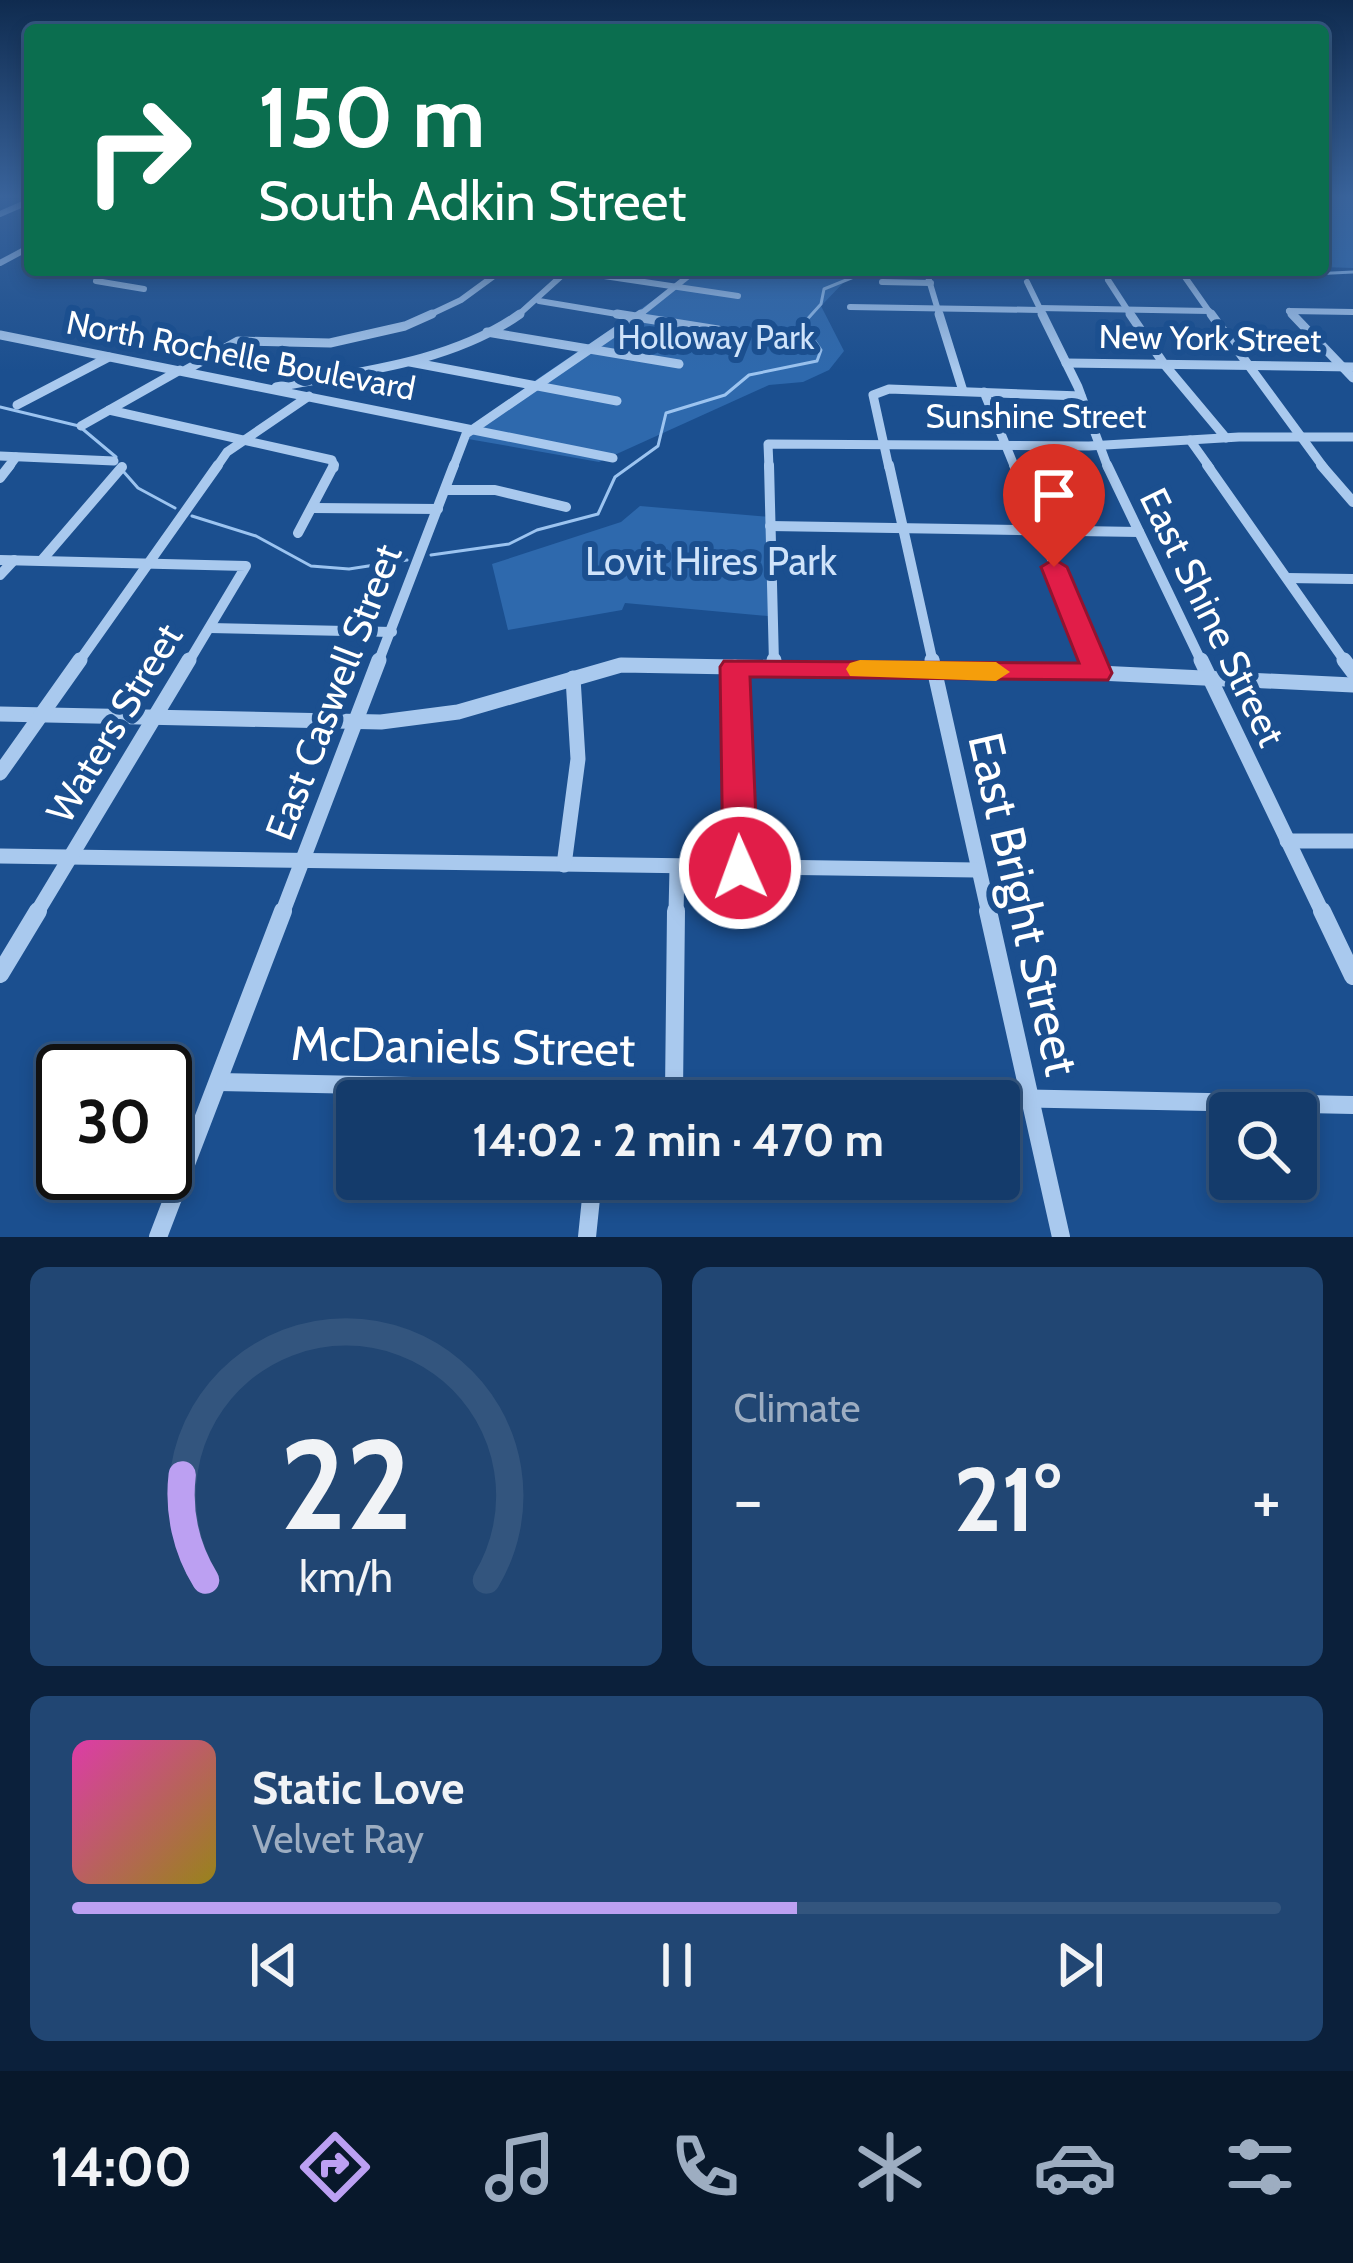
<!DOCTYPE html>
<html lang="en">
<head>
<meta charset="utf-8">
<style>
  body { margin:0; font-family:Cabin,sans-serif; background:#214673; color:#f1f3f6; height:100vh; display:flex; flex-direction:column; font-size:45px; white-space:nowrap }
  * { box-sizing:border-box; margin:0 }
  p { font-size:39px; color:#9dadc1 }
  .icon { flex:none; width:66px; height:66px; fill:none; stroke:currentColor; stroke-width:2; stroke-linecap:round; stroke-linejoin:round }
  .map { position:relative; height:1237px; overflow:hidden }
  .drawer { display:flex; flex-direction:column; gap:30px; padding:30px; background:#0b203b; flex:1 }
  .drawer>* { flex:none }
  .guide { position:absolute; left:24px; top:24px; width:1305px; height:252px; border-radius:12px; box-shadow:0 6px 18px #0003,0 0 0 3px #33557e; background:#0b6e4f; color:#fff; overflow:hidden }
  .fabs { position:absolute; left:1209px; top:1092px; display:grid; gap:24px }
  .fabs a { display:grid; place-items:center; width:108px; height:108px; border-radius:12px; background:#143b6b; box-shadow:0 6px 18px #0003,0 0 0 3px #33557e; font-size:60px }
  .speed { position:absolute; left:36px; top:1044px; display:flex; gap:24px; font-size:60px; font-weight:700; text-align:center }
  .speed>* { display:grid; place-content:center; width:156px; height:156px; border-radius:50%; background:#143b6b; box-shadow:0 6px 18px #0003,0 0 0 3px #33557e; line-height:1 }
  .speed .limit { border:6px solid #111; border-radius:18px; background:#fff; color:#111 }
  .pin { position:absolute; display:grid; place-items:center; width:102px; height:102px; color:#fff; margin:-123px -51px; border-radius:50% 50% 50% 0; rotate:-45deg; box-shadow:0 0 12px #0007 }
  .pin .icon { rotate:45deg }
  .me { position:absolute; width:132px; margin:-66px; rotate:358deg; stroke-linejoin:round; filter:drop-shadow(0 0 9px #0008) }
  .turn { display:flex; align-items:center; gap:42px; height:252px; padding:0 36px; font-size:54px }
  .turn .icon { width:156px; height:156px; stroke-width:2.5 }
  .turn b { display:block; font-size:84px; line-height:102px }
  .big { font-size:90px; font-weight:700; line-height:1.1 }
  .drawer .tile { flex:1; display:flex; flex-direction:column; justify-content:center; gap:18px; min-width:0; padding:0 42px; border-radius:18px; background:#214673 }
  .drawer .dial { align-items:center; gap:0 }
  .dial svg { height:312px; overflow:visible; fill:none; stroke:#33557e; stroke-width:7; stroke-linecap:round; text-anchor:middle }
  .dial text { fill:#f1f3f6; stroke:none }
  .song { display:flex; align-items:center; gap:36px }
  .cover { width:144px; height:144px; border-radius:18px; background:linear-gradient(135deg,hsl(320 70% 55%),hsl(50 70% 35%)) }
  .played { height:12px; border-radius:6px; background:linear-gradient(90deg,#bca0f2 60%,#33557e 60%) }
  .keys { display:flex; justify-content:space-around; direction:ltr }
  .heat { display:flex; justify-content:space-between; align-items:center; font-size:66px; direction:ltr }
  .drawer .tiles { flex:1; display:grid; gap:30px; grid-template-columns:1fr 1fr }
  .tile:last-child { grid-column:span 2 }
  .trip { position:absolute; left:336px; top:1080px; width:684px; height:120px; border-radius:12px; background:#143b6b; box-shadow:0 6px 18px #0003,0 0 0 3px #33557e; font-weight:700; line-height:120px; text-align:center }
  .tab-bar { display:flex; height:192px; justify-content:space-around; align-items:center; background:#08182b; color:#9dadc1 }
  .tab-bar .icon { width:84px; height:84px }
  .tab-bar .selected { color:#bca0f2 }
  .tab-bar b { font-size:54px; color:#f1f3f6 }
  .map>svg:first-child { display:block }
  .green { fill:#2e69ad }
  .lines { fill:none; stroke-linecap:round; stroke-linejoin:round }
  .stream { stroke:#9cc4f0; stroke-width:3 }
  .minor-far4 { stroke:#a9c9ee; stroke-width:6 }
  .minor-far3 { stroke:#a9c9ee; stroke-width:9 }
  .minor-far2 { stroke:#a9c9ee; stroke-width:10 }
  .minor-far1 { stroke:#a9c9ee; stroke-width:15 }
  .minor { stroke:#a9c9ee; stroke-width:18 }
  .route { fill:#e11d48; stroke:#92132f; stroke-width:3 }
  .slow { fill:#f59e0b }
  .labels { text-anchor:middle; stroke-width:12; stroke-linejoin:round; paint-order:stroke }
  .far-park-label { font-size:33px; fill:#cfe3fa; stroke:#1b4f8f }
  .far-street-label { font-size:33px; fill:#fff; stroke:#1b4f8f }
  .park-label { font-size:39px; fill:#cfe3fa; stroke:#1b4f8f }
  .street-label { font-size:39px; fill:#fff; stroke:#1b4f8f }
  .near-street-label { font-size:48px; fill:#fff; stroke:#1b4f8f }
</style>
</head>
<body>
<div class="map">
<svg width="1353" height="1237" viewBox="0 0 1353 1237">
  <rect width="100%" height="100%" fill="#1b4f8f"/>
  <!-- green -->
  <g class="green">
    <path d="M1323 198H1353V268L1323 267Z"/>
    <path d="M698 270H867L845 281 821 306 844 351 829 370 803 382 769 385 599 462 468 439 527 386Z"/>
    <path d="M640 506 770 517 768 616 625 603 622 610 508 630 492 564 621 522Z"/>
  </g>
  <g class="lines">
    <!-- stream -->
    <g class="stream">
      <path d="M1156 270 1271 276 1353 272"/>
      <path d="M0 407 79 426 116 457"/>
      <path d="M123 471 138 488 175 508"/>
      <path d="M192 516 256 536 311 566 349 569 407 560"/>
      <path d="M431 555 509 544 537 530 598 514 615 477 658 446 666 413 725 395 749 375 817 361 821 350 803 324 821 304 824 289 871 270"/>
    </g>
    <!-- minor-far4 -->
    <g class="minor-far4">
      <path d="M0 214 30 201"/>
      <path d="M0 263 30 247"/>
      <path d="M100 270 96 281 144 289"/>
      <path d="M564 270 738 296"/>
      <path d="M926 270 940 317"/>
      <path d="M1180 270 1213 317"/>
      <path d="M1108 280 1132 317"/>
      <path d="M882 282 931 283"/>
      <path d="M1027 282 1044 317"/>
      <path d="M539 301 635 317"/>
      <path d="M850 307 1040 310"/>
      <path d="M1039 308 1209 311"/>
      <path d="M1289 311 1294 317"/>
      <path d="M1289 311 1353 312"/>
      <path d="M425 317 461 300 502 270"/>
      <path d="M516 317 568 270"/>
      <path d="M637 317 696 270"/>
    </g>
    <!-- minor-far3 -->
    <g class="minor-far3">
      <path d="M617 314 718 330"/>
      <path d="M939 314 963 391"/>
      <path d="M1042 314 1078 387 1108 468"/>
      <path d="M1130 314 1164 364 1226 438"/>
      <path d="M1211 314 1324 468"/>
      <path d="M1292 314 1353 378"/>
      <path d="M487 332 679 364"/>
      <path d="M0 335 613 458"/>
      <path d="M410 362 617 401"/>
      <path d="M1066 363 1353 367"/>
      <path d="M184 371 238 341 330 343 405 326 432 314"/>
      <path d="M276 387C357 372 451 363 520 314"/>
      <path d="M984 392 1015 468"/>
      <path d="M17 405 109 357"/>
      <path d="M109 410 332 460 334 468"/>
      <path d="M81 426 180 370"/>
      <path d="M1190 440 1210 468"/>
      <path d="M0 456 114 461"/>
      <path d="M8 468 16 457"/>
      <path d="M216 468 227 452 309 396"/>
      <path d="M453 468 466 434 641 314"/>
      <path d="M769 468 768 444 1089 446 1239 437H1353"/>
      <path d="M889 468 873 395 889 389 1081 396"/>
    </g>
    <!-- minor-far2 -->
    <g class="minor-far2">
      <path d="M769 465 774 663"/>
      <path d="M889 465 933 663"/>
      <path d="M1014 465 1094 663"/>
      <path d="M1107 465 1202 663"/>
      <path d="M1207 465 1346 663"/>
      <path d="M1321 465 1353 502"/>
      <path d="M0 478 10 465"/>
      <path d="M445 490H495L566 507"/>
      <path d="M313 508 438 509"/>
      <path d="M770 526 1139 532"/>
      <path d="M298 533 334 465"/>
      <path d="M0 560 246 566 188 663"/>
      <path d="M42 560 122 467"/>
      <path d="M0 575 14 560"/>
      <path d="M1287 578 1353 579"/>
      <path d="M210 628 392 632"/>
      <path d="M78 663 218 465"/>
      <path d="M378 663 454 465"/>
    </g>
    <!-- minor-far1 -->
    <g class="minor-far1">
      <path d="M774 660V668"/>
      <path d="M932 660 989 914"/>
      <path d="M1093 660 1098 673"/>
      <path d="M1201 660 1323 914"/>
      <path d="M1344 660 1353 672"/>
      <path d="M735 667 740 868"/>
      <path d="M0 714 381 722 458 712 621 665 1098 673 1353 685"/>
      <path d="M0 773 80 660"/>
      <path d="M1287 841H1353"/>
      <path d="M0 856 976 870"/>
      <path d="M564 865 578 759 573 678"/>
      <path d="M36 914 189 660"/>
      <path d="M282 914 379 660"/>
      <path d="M676 914 677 867"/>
    </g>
    <!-- minor -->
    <g class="minor">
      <path d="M988 911 1061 1237"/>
      <path d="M1322 911 1353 976"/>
      <path d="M0 974 38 911"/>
      <path d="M219 1082 1353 1105"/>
      <path d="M674 1092 676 911"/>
      <path d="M158 1237 283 911"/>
      <path d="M587 1237 593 1179"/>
    </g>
  </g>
  <!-- sky -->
  <linearGradient id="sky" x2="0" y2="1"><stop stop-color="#0f2b4f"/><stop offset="0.53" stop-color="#39639b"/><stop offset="1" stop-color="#39639b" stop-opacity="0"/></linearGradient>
  <rect width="1353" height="371" fill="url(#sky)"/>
  <!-- route -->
  <path class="route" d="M1054 559 1067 567 1112 673 1108 680 750 677 758 868 753 878 740 882 728 878 723 868 720 667 724 661 1079 663 1041 567Z"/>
  <!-- slow -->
  <path class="slow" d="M860 660 996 662 1010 672 996 681 850 676 846 669 850 663Z"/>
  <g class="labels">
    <!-- far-park labels -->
    <g class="far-park-label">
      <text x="716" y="349">Holloway Park</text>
    </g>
    <!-- far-street labels -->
    <g class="far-street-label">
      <text transform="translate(1210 338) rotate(1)" y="12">New York Street</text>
      <text transform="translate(241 355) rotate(11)" y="12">North Rochelle Boulevard</text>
      <text x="1036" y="428">Sunshine Street</text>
    </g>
    <!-- park labels -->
    <g class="park-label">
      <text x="711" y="575">Lovit Hires Park</text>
    </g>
    <!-- street labels -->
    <g class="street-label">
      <text transform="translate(1213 617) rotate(64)" y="14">East Shine Street</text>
      <text transform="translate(333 692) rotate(-69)" y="14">East Caswell Street</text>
      <text transform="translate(114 723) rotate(-59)" y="14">Waters Street</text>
    </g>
    <!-- near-street labels -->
    <g class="near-street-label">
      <text transform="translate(1024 904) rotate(77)" y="17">East Bright Street</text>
      <text transform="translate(463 1046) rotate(1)" y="17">McDaniels Street</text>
    </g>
  </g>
</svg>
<div class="fabs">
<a><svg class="icon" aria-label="search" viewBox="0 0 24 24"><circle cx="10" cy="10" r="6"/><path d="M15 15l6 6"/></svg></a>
</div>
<div class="speed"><div class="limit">30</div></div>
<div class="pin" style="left:1054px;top:567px;background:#d93025"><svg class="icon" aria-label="arrive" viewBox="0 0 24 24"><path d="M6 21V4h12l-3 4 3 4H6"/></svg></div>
<svg class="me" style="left:740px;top:868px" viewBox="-20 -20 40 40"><circle r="17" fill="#e11d48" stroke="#fff" stroke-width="3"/><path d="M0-11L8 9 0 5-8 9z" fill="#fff"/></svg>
<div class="trip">14:02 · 2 min · 470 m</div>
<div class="guide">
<div class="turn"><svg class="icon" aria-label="right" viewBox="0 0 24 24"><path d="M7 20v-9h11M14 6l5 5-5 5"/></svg><div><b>150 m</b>South Adkin Street</div></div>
</div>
</div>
<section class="drawer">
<div class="tiles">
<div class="tile dial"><svg viewBox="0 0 100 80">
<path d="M14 69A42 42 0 1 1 86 69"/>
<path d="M14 69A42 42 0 0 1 8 42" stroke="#bca0f2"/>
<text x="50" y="56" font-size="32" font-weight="700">22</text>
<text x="50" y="72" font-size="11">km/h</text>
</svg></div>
<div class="tile"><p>Climate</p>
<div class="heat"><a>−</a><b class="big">21°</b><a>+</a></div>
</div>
<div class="tile">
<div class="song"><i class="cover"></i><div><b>Static Love</b><p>Velvet Ray</p></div></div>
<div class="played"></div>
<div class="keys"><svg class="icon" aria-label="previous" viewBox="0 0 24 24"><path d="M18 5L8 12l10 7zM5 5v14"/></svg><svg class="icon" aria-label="pause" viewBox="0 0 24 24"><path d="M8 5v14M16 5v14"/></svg><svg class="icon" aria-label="next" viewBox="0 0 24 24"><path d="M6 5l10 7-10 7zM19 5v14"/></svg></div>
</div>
</div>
</section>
<nav class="tab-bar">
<b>14:00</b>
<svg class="icon selected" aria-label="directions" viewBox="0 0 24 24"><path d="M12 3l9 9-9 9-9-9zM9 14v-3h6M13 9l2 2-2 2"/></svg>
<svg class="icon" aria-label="music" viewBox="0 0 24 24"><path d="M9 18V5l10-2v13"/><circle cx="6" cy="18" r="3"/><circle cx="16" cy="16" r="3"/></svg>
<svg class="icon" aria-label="phone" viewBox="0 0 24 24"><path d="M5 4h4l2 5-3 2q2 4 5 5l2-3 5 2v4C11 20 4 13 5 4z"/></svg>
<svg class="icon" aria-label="climate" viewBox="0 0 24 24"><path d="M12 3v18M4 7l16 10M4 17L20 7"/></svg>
<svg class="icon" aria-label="car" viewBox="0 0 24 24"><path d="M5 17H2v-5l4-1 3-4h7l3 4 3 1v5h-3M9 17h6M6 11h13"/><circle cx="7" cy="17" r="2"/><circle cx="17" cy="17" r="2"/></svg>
<svg class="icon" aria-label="filters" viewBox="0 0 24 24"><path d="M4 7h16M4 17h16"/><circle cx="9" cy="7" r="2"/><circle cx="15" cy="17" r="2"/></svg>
</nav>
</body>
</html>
